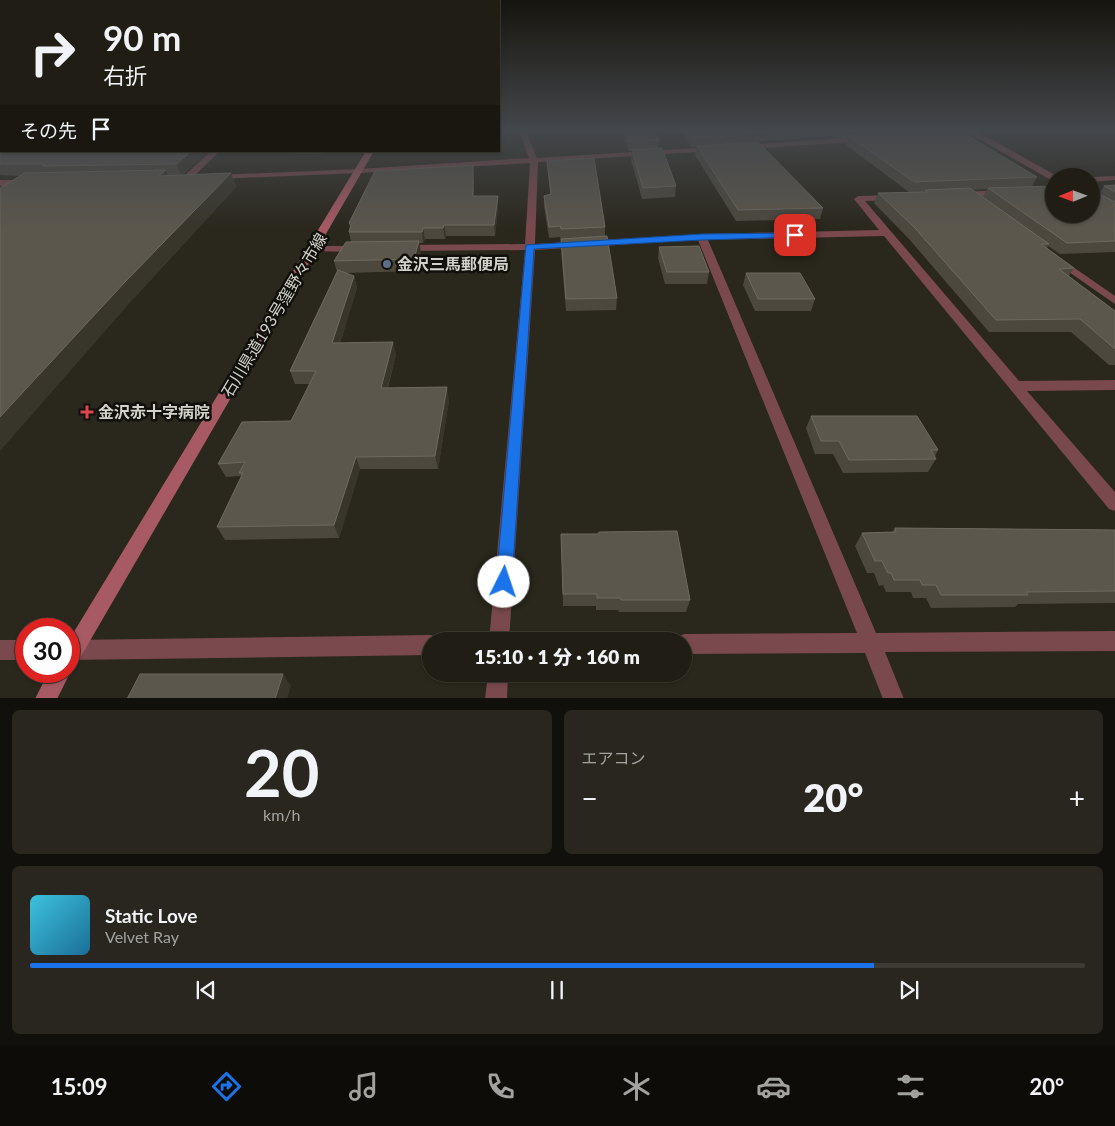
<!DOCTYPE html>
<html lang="ja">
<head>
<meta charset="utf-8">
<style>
  body { margin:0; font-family:Lato,"Noto Sans JP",sans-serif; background:#28261e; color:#f1f3f6; height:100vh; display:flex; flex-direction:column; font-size:19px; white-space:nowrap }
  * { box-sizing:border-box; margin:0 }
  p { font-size:16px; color:#a2a2a0 }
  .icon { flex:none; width:28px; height:28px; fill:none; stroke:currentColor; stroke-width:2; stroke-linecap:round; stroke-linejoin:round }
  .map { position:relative; height:698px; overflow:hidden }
  .side { display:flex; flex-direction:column; gap:12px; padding:12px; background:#12100c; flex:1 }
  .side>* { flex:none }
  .top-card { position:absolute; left:0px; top:0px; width:500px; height:152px; box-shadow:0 1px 4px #0004,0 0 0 1px #3d3b34; background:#201d15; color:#f1f3f6; overflow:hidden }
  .needle { width:32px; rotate:269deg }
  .fabs { position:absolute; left:1045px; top:168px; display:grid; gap:10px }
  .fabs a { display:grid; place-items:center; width:55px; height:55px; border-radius:50%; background:#201d15; box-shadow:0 1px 4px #0004,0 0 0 1px #3d3b34; font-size:25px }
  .speed { position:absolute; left:15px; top:618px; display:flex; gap:10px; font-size:25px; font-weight:700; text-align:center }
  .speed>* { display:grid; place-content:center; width:65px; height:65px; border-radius:50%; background:#201d15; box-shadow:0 1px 4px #0004,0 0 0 1px #3d3b34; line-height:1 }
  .speed .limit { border:8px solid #d22; background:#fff; color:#111 }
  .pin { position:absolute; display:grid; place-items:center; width:42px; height:42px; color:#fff; margin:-21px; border-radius:10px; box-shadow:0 2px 8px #0006 }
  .me { position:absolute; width:55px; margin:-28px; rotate:4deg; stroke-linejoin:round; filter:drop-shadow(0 0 4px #0008) }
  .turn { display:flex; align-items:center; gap:18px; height:105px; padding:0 20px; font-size:22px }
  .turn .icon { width:65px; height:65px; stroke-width:2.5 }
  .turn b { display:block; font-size:35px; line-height:42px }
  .then { display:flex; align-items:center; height:48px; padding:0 20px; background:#0003; gap:10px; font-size:19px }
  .big { font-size:38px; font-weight:800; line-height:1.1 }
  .side .widget { flex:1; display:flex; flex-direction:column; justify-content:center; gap:8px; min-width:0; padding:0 18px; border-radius:8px; background:#28261e }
  .side .dial { align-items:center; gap:0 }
  .dial b { font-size:65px; line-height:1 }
  .song { display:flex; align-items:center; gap:15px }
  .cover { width:60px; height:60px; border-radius:8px; background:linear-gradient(135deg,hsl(190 70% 55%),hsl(200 70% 35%)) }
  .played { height:5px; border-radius:2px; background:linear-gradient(90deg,#1a73e8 80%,#3d3b34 80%) }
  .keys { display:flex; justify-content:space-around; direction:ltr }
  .heat { display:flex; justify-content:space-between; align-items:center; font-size:28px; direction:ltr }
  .side .tiles { flex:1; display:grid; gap:12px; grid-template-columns:1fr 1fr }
  .widget:last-child { grid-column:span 2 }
  .trip { position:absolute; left:422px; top:632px; width:270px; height:50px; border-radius:25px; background:#201d15; box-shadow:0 1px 4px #0004,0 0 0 1px #3d3b34; font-weight:800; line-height:50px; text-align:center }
  .tab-bar { display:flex; height:80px; justify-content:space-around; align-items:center; background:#0d0c08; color:#a2a2a0 }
  .tab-bar .icon { width:35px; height:35px }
  .tab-bar .active { color:#1a73e8 }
  .tab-bar b { font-size:22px; color:#f1f3f6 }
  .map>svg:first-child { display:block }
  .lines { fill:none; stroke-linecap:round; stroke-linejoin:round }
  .minor { fill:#7a494e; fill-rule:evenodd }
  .secondary { fill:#a75a64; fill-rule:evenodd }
  .wall { fill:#4c483e; fill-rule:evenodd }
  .shaded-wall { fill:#38352a }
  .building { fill:#5b574d; stroke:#6e6a60 }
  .route { fill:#1a73e8; stroke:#114b97 }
  .service-dot { fill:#5c6f8a; stroke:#11100b; stroke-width:2 }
  .health-dot { fill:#e0444e; stroke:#11100b; stroke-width:2 }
  .labels { text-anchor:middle; stroke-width:5; stroke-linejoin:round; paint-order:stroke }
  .poi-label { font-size:16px; font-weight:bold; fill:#d3d1ca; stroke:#11100b; text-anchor:start }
  .street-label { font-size:16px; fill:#d3d1ca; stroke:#11100b }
</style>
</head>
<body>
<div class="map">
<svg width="1115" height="699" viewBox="0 0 1115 699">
  <rect width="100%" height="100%" fill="#2a271c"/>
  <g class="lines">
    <!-- minor -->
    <g class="minor">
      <path d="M519 131H526L537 158 713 147 717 149 713 151 538 162 535 244 702 234 879 230 854 199 858 196 892 195 896 198 895 200 865 201 1019 381 1115 380V390L1027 391 1115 492V511L1109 509 884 236 708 240 876 633 1115 631V651L885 652 904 699H883L865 653 684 654V641H675L677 637 684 634 857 633 698 240 535 250 509 641H489L525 250 403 251 398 248 403 245 525 244 530 163 359 173 216 179 212 177 216 175 359 169 529 158Z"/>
      <path d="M976 131 1057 176H1054V180H1051L972 135 948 136 944 134 948 132Z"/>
      <path d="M863 137 867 139 866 141 745 149 741 147 745 145Z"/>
      <path d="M211 151H220L189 181H183V177Z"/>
      <path d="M1115 176V180L1091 182V177Z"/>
      <path d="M0 180H24L28 183 24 186H0Z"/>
      <path d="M1002 190 1005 191V195L962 198 958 195 962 192Z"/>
      <path d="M313 246H358L363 249 358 252 309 251 308 249Z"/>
      <path d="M1060 258 1115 296V304L1056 263 1055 261 1056 259Z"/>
      <path d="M431 635 438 638 439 641H431V655L69 660V640Z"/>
      <rect x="0" y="640" width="26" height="20"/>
      <path d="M488 674H508L507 699H485Z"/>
    </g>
    <!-- secondary -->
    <path class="secondary" d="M366 151H374L76 665 70 668 71 671 57 699H35L49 671H69V640Z"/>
  </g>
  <!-- wall -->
  <g class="wall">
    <path d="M0 131 208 151 182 175 231 173 236 187 134 298 21 176 0 175Z"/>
    <path d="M623 131H655L659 140 658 148 676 186 675 197 642 199 631 160 632 151H629Z"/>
    <path d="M681 131H960L1037 177 1032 186 1054 214 1097 193 1099 194 1104 186 1115 185V252L1060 254 1048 246 1047 248 1074 268 1069 276 1115 311V365H1109L1071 332H989L909 239 874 203 878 193 909 192 846 145 848 137 836 138 833 136 749 142 823 208 820 219 736 221 695 155 697 147H691ZM987 189 983 197 973 190Z"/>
    <path d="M285 151H323L321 154 285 153Z"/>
    <path d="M547 161 605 227V236L617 298 616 310 566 311 561 250V241L560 237 549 238 544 206V196L550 194 548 171Z"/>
    <path d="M473 165 474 175V196H498V207L495 236H446L445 239H425L423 243H419L421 253 416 271 344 273 354 276 357 288 340 343 396 354 388 388 449 400 438 469H360L339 538 225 540 217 527 241 477V476L226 477 218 464 291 421 310 384H295L290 371 337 272 334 261 351 242 349 232 350 227 349 223Z"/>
    <path d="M659 247 709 272 707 284H665L658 258Z"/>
    <path d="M746 273 815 299 811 311H755L743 285Z"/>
    <path d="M811 416 938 450 935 456 936 459 928 472 843 473 833 454H815L806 428Z"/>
    <path d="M895 528 1115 530V603L1018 604 1015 607 931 608 926 598H913L911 592H886L883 585 879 586 874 573H867L855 546 862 533 892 532Z"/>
    <path d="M561 534 690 600 686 612H619L618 610H596V606H563Z"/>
  </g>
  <!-- shaded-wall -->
  <g class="shaded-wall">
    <path d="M191 151H208L181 175 177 164Z"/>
    <path d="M473 165 474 175V207L473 196Z"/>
    <path d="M166 170 172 184 159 176Z"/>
    <path d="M231 173 236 187 134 298 0 451V417L125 282Z"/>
    <path d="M498 196V207L495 236 494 225Z"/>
    <path d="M444 225 446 236 445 239 443 228Z"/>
    <path d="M423 228 425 239 423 243 422 232Z"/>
    <path d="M419 241 421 253 416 271 414 259Z"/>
    <path d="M354 276 357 288 336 356 332 343Z"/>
    <path d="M393 342 396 354 384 401 381 388Z"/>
    <path d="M447 387 449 400 438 469 435 456Z"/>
    <path d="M356 457 360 469 339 538 334 525Z"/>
    <path d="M283 674 291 686 287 699H275Z"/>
  </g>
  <!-- building -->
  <g class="building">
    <path d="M0 131H1V151H191L177 164 42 166 44 164H0V143H1H0Z"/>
    <path d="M626 131H655L659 140 629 142Z"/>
    <path d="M688 131H772L749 133 750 134 692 138Z"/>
    <path d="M918 131H960L1037 177 914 182 849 136Z"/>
    <path d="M758 142 823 208 738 210 697 146Z"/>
    <path d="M662 148 676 186 643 188 632 150Z"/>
    <path d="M594 158 605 227 561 229 560 226 549 227 544 196 551 194 547 161Z"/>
    <path d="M473 165V196H498L494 225H444L443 228H423L422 232H349L351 225 349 223 375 171Z"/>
    <path d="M166 170 159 176 231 173 125 282 0 417V188L25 173Z"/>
    <path d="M1115 185V192L1104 186Z"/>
    <path d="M1052 186H1054V214H1091V187L1096 186 1097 193 1115 202V241L1067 243 988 188Z"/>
    <path d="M970 188 1049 244H1041L1074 268 1059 269 1115 311V349L1080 319 996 320 914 227 878 193 928 192 925 190Z"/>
    <path d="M607 236 617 298 566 299 561 239Z"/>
    <path d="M419 241 414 259 334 261 346 242Z"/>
    <path d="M699 246 709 272H667L659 247Z"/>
    <path d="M338 270 354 276 332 343 393 342 381 388 447 387 435 456 356 457 334 525 217 527 243 473H239L245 462 218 464 242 422 291 421 316 371H290Z"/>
    <path d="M746 273H800L815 299H758Z"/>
    <path d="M811 416H917L938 450H931L936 459 849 460 839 441H821Z"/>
    <path d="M895 528 1115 530V591L1026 592 1028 595H941L936 585H922L920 580H894L891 573H888L882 561H875L862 533 896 532Z"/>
    <path d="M677 531 690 600H621L620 598H597V594H563L561 534H598L599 532Z"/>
    <path d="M140 674H283L275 699H127Z"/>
  </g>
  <!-- sky -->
  <linearGradient id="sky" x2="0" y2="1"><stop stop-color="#17150f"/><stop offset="0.57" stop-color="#44474b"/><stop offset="1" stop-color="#44474b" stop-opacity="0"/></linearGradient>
  <rect width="1115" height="229" fill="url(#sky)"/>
  <!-- route -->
  <path class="route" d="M795 233H798V237L702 240 534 249 512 582 510 588 504 590 498 588 496 582 526 245 702 234Z"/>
  <!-- markers -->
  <circle class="service-dot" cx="387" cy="264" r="5"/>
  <path class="health-dot" d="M84.5 404.5h5v5h5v5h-5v5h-5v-5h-5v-5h5z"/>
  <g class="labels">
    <!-- poi labels -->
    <g class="poi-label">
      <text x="397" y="270">金沢三馬郵便局</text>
      <text x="98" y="418">金沢赤十字病院</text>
    </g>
    <!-- street labels -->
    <g class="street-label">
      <text transform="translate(274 315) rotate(-59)" y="6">石川県道193号窪野々市線</text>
    </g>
  </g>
</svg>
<div class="fabs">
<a><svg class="needle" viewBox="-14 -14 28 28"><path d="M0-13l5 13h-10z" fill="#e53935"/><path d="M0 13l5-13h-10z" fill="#a2a2a0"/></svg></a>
</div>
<div class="speed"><div class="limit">30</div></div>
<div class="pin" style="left:795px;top:235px;background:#d93025"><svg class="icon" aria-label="arrive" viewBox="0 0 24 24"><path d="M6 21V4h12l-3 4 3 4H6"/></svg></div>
<svg class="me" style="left:504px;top:582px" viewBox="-20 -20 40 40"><circle r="19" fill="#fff"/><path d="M0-13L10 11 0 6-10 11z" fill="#1a73e8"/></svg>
<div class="trip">15:10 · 1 分 · 160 m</div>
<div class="top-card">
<div class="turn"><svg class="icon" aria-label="right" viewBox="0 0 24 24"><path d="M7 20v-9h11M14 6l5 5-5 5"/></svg><div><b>90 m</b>右折</div></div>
<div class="then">その先<svg class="icon" aria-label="arrive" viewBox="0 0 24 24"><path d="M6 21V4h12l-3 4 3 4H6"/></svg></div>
</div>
</div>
<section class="side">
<div class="tiles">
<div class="widget dial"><b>20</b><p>km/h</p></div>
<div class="widget"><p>エアコン</p>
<div class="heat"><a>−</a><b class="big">20°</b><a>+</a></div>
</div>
<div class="widget">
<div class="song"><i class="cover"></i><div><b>Static Love</b><p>Velvet Ray</p></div></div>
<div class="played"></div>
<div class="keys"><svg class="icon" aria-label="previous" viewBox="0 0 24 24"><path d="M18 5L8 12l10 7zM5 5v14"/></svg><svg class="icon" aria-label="pause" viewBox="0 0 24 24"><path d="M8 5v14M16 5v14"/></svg><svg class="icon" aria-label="next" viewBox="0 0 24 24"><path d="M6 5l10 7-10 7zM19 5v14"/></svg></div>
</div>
</div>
</section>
<nav class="tab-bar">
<b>15:09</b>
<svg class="icon active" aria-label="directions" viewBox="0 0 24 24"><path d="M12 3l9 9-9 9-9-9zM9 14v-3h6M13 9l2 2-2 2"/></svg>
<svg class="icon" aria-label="music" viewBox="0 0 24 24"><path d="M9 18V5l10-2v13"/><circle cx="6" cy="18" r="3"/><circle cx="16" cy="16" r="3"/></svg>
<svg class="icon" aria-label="phone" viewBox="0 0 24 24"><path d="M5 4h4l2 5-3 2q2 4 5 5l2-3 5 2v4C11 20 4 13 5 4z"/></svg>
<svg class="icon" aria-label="climate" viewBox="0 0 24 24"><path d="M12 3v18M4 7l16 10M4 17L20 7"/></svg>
<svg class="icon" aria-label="car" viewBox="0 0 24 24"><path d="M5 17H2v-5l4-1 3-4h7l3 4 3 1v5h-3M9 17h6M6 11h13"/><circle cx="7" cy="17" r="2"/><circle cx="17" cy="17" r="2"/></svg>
<svg class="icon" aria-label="filters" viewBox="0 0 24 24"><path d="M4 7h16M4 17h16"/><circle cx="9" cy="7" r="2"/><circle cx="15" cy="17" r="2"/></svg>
<b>20°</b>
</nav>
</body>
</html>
